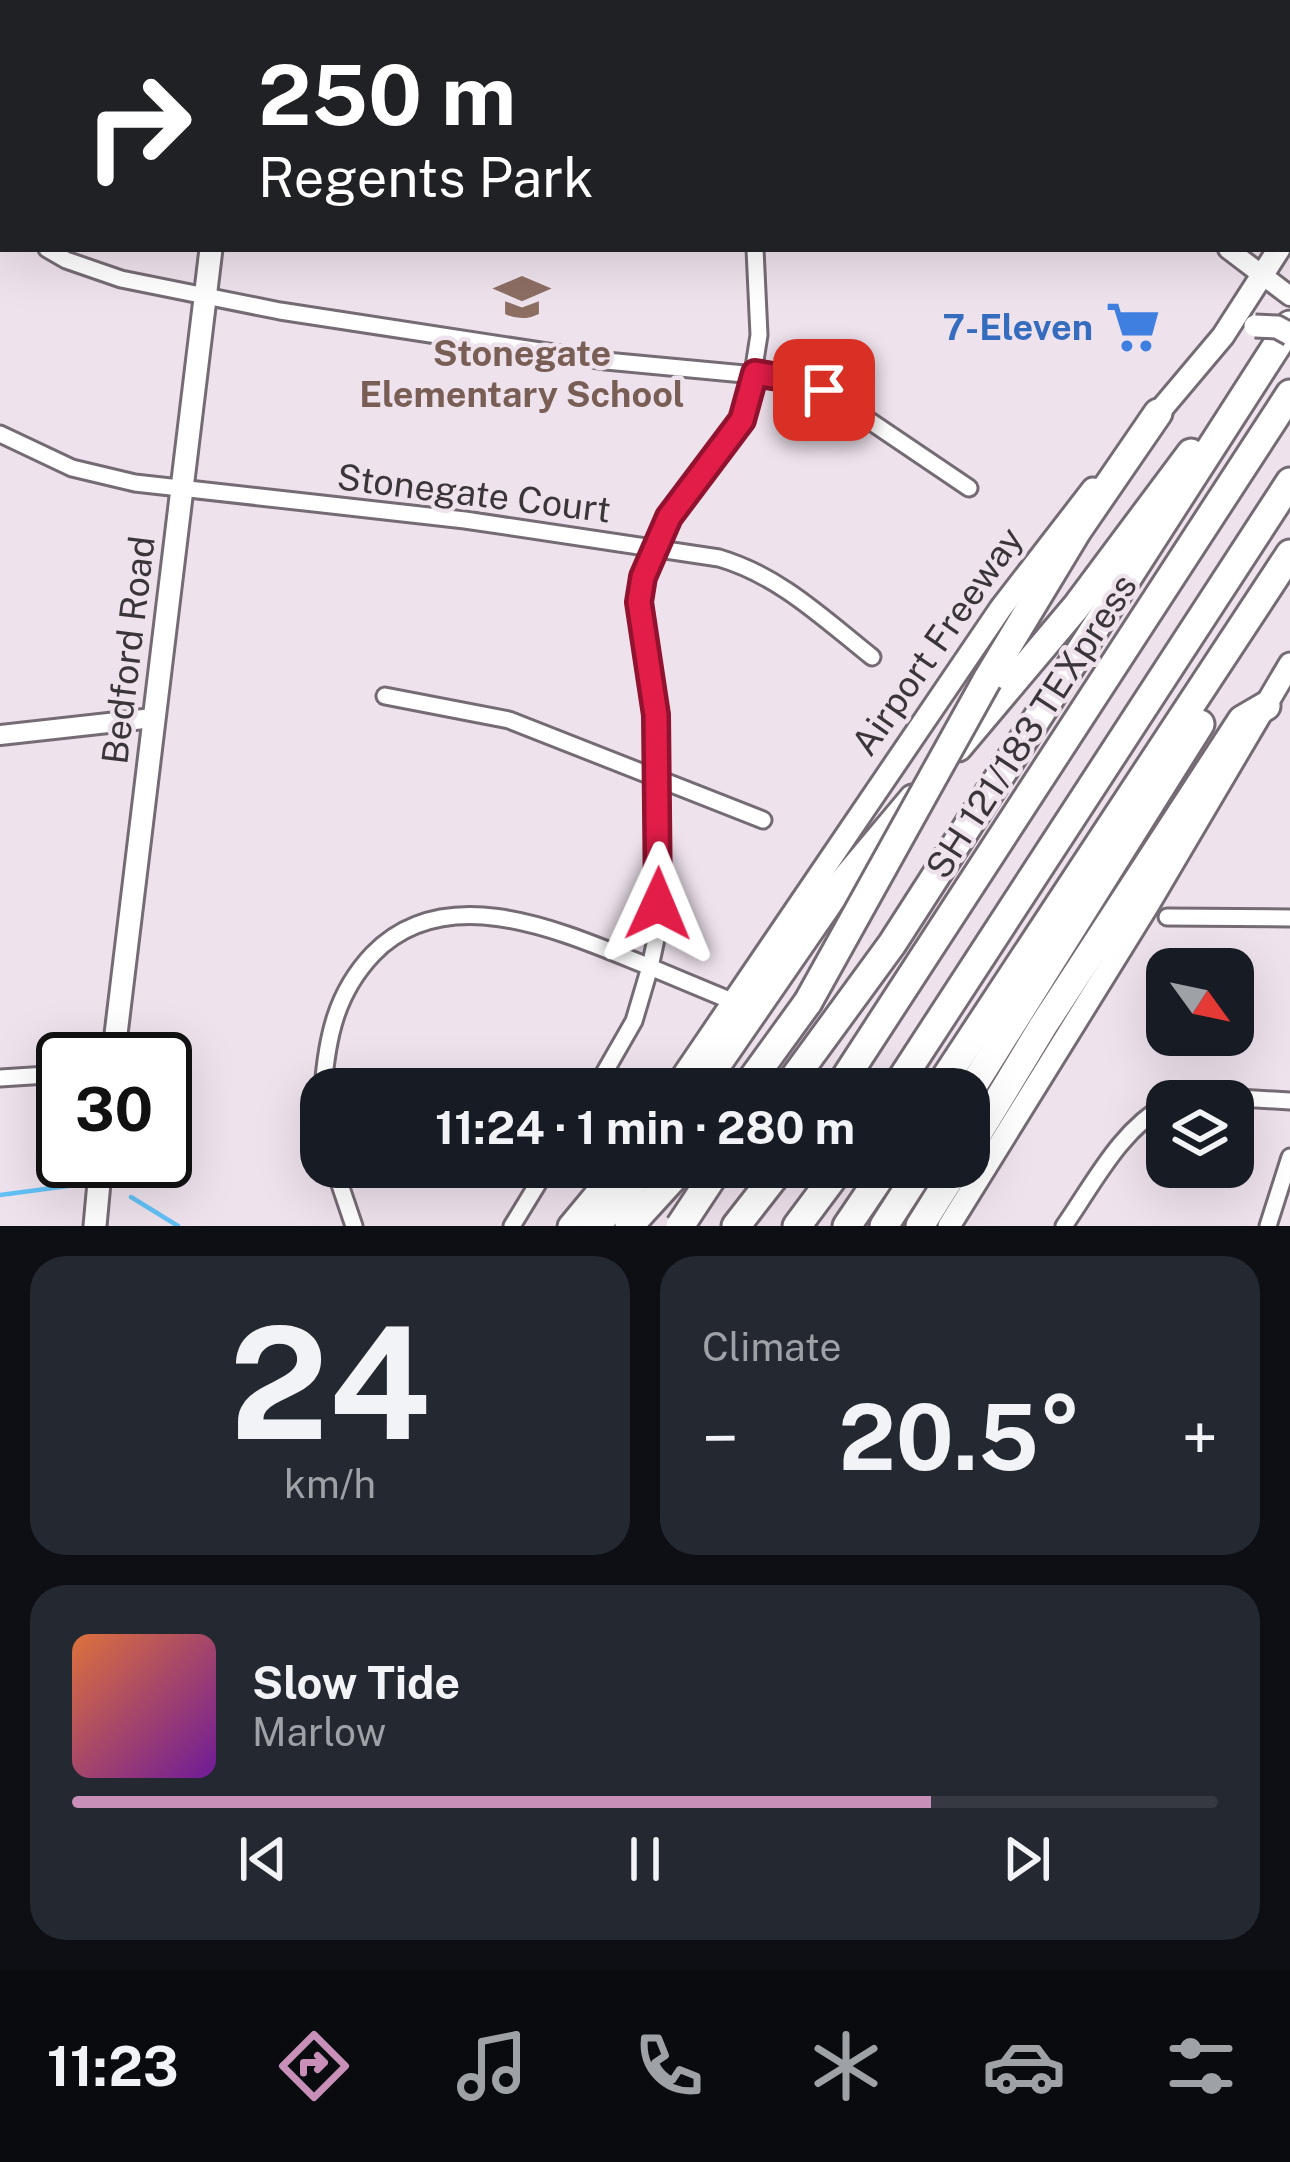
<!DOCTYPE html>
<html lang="en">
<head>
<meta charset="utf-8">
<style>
  body { margin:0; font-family:"Public Sans",sans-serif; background:#242831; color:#f1f3f6; height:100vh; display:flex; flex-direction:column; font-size:45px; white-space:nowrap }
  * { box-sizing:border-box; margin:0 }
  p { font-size:39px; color:#9ea1a6 }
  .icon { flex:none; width:66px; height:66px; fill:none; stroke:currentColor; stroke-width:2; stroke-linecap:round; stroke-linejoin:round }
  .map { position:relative; height:1226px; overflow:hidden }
  .drawer { display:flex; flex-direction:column; gap:30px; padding:30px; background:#0d0f14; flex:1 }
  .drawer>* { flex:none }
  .banner { position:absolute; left:0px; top:0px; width:1290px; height:252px; box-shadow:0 12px 48px #0002; background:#202124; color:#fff; overflow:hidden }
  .needle { width:78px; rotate:123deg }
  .controls { position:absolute; left:1146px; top:948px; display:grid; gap:24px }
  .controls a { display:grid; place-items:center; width:108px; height:108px; border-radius:24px; background:#171b24; box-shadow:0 12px 48px #0002; font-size:60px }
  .speed { position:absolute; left:36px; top:1032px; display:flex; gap:24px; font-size:60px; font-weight:700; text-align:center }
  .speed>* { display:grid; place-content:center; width:156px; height:156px; border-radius:50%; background:#171b24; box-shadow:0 12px 48px #0002; line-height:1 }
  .speed .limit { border:6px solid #111; border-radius:18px; background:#fff; color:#111 }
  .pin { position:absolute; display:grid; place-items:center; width:102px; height:102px; color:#fff; margin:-51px; border-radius:24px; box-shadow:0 6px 18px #0006 }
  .me { position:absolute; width:132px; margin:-66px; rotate:1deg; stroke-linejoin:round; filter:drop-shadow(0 0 9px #0008) }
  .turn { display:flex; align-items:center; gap:42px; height:252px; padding:0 60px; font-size:54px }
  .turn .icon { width:156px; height:156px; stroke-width:2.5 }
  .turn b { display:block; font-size:84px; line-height:102px }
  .big { font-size:90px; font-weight:700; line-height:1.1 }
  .drawer .card { flex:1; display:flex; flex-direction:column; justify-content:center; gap:18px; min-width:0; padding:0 42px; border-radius:36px; background:#242831 }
  .drawer .dial { align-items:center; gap:0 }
  .dial b { font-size:156px; line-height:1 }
  .song { display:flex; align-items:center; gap:36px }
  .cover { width:144px; height:144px; border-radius:18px; background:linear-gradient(135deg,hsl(20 70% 55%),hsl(280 70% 35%)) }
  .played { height:12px; border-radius:6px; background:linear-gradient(90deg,#c890b9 75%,#363941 75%) }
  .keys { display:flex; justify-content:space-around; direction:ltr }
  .heat { display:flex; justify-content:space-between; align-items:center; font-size:66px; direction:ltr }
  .drawer .tiles { flex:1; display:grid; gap:30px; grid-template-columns:1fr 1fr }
  .card:last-child { grid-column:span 2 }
  .trip { position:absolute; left:300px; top:1068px; width:690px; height:120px; border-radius:36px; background:#171b24; box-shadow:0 12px 48px #0002; font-weight:700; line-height:120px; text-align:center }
  .dock { display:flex; height:192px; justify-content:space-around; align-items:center; background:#090b0e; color:#9ea1a6 }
  .dock .icon { width:84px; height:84px }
  .dock .current { color:#c890b9 }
  .dock b { font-size:54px; color:#f1f3f6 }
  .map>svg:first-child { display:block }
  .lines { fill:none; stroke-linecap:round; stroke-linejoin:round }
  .stream { stroke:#63c1f6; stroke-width:4.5 }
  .minor-casing { stroke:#756b74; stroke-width:21 }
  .tertiary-casing { stroke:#756b74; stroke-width:24 }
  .secondary-casing { stroke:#756b74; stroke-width:27 }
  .motorway-casing { stroke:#756b74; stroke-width:33 }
  .minor { stroke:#fff; stroke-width:15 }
  .tertiary { stroke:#fff; stroke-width:18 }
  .secondary { stroke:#fff; stroke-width:21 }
  .motorway { stroke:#fff; stroke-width:27 }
  .secondary-bridge-casing { stroke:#756b74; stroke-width:27; stroke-linecap:butt }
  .motorway-bridge-casing { stroke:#756b74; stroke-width:33; stroke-linecap:butt }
  .secondary-bridge { stroke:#fff; stroke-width:21 }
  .motorway-bridge { stroke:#fff; stroke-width:27 }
  .route-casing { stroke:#92132f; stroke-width:30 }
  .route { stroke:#e11d48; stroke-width:21 }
  .labels { text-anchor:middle; stroke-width:9; stroke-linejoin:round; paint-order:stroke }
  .shop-label { font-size:36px; font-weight:bold; fill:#366cbe; stroke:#eee2ed; text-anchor:end }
  .education-label { font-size:36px; font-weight:bold; fill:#785e54; stroke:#eee2ed }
  .street-label { font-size:36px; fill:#3a3539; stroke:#eee2ed }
</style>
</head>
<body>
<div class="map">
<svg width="1290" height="1226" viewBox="0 0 1290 1226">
  <rect width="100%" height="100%" fill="#eee2ed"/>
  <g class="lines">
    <!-- stream -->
    <g class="stream">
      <path d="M0 1195 68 1186"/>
      <path d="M131 1197 178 1226"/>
    </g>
    <defs>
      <g id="minor">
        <path d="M615 0 621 3"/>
        <path d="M864 0 866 3"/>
        <path d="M0 13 3 15"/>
        <path d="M0 220 3 222"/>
        <path d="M47 249 66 260 121 279 280 311 606 361 797 379 824 390 969 488"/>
        <path d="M0 434 72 468 135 483 465 520 719 558C780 576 823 618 872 657"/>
        <path d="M385 696 509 720 763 820"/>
        <path d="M1167 917 1290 918"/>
        <path d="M734 1002 650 967 656 939 660 868 656 715 639 602 643 577 669 517 686 490 731 437 749 399 759 335 755 249"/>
        <path d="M0 1078 63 1074"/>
        <path d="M323 1089C327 1037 336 993 373 954 448 877 567 934 650 967L634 1021 595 1089"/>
        <path d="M1174 1101 1206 1096 1290 1101"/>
        <path d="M334 1167 354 1226"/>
        <path d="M512 1226 548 1167"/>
        <path d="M1064 1226C1094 1183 1120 1130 1167 1104"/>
        <path d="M1268 1226 1290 1157"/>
      </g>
      <g id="tertiary">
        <path d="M1089 0 1091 3"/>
        <path d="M1228 249 1290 296"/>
        <path d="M0 735 153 718"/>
      </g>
      <g id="secondary">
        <path d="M241 3V0"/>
        <path d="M1148 425 1223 336 1279 249"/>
        <path d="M113 1059 211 249"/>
        <path d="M674 1089 1001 608 1093 489"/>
        <path d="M95 1226 101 1161"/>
        <path d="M569 1226 618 1167"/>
        <path d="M949 1226 1148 905 1290 664"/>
      </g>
      <g id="motorway">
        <path d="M987 680 1077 531 1158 413"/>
        <path d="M958 747 1076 607 1191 453"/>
        <path d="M700 1089 840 886 913 799"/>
        <path d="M745 1089 808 1002"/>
        <path d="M786 1089 892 944 1290 325"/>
        <path d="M838 1089 1290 394"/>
        <path d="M895 1089 1290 482"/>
        <path d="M938 1089 1290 554"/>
        <path d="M969 1092 1200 724"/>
        <path d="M969 1148 1043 1026 1242 720 1266 706"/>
        <path d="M596 1226 646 1167"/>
        <path d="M629 1226 683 1167"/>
        <path d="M736 1226 782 1167"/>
        <path d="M797 1226 841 1167"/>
        <path d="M847 1226 887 1167"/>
        <path d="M884 1226 922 1167"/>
        <path d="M920 1226 957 1167"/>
      </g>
    </defs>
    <!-- minor casing -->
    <use href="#minor" class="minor-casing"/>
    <!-- tertiary casing -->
    <use href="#tertiary" class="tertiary-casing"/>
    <!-- secondary casing -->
    <use href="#secondary" class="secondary-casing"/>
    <!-- motorway casing -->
    <use href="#motorway" class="motorway-casing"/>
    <!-- minor -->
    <use href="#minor" class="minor"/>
    <!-- tertiary -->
    <use href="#tertiary" class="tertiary"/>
    <!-- secondary -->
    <use href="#secondary" class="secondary"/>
    <!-- motorway -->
    <use href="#motorway" class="motorway"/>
    <defs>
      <path id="secondary-bridge" d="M1255 326 1277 327 1290 334"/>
      <g id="motorway-bridge">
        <path d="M808 1002 987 680"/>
        <path d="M680 1226 719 1167"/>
      </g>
    </defs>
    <!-- secondary-bridge casing -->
    <use href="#secondary-bridge" class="secondary-bridge-casing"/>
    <!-- motorway-bridge casing -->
    <use href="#motorway-bridge" class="motorway-bridge-casing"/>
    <!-- secondary-bridge -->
    <use href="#secondary-bridge" class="secondary-bridge"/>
    <!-- motorway-bridge -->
    <use href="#motorway-bridge" class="motorway-bridge"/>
  </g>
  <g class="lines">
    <defs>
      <path id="route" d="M658 904 656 715 639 602 643 577 669 517 742 420 755 373 796 380 824 390"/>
    </defs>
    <!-- route casing -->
    <use href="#route" class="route-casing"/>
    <!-- route -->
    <use href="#route" class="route"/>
  </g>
  <!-- icons -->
  <defs>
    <symbol id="school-bare" viewBox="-9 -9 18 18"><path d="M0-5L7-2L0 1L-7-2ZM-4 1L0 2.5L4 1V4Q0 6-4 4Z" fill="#8d6e63" stroke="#eee2ed" stroke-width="2.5" paint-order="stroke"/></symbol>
    <symbol id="supermarket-bare" viewBox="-9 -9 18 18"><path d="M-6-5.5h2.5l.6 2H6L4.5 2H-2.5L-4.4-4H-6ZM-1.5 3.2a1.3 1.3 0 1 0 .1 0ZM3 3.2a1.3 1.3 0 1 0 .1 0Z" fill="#3f7fe0" stroke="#eee2ed" stroke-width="2.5" paint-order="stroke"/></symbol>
  </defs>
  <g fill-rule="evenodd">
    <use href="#school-bare" x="484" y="259" width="76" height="76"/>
    <use href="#supermarket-bare" x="1095" y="289" width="76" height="76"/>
  </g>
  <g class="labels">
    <!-- shop labels -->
    <g class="shop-label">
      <text x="1093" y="340">7-Eleven</text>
    </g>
    <!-- education labels -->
    <g class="education-label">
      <text x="522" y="366">Stonegate<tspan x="522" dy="41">Elementary School</tspan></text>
    </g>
    <!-- street labels -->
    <g class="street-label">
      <text transform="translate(474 493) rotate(7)" y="13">Stonegate Court</text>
      <text transform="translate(937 641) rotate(-55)" y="13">Airport Freeway</text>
      <text transform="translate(128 650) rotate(-83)" y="13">Bedford Road</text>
      <text transform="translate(1031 726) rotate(-57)" y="13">SH 121/183 TEXpress</text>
    </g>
  </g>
</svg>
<div class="controls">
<a><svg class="needle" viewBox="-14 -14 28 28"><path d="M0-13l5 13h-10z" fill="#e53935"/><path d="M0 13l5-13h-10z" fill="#9ea1a6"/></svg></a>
<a><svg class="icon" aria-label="layers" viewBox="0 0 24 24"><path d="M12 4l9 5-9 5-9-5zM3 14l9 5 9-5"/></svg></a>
</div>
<div class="speed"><div class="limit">30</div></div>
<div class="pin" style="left:824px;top:390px;background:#d93025"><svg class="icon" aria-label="arrive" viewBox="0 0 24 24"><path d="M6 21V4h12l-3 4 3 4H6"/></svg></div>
<svg class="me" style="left:658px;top:904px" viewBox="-20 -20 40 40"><path d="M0-17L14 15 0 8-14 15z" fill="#e11d48" stroke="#fff" stroke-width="4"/></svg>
<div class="trip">11:24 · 1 min · 280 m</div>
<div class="banner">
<div class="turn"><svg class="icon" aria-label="right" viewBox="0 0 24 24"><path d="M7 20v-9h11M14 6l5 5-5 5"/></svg><div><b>250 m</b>Regents Park</div></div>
</div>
</div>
<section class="drawer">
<div class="tiles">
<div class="card dial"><b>24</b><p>km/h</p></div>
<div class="card"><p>Climate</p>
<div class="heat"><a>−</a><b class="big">20.5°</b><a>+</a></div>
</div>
<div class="card">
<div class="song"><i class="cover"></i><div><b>Slow Tide</b><p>Marlow</p></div></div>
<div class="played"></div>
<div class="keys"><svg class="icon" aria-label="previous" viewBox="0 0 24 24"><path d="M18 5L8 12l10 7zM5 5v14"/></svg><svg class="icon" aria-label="pause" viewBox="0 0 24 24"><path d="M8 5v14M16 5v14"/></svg><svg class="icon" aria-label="next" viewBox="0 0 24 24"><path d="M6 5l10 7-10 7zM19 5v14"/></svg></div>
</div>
</div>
</section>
<nav class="dock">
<b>11:23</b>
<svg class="icon current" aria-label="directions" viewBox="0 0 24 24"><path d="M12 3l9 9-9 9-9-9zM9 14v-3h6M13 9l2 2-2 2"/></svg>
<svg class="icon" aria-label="music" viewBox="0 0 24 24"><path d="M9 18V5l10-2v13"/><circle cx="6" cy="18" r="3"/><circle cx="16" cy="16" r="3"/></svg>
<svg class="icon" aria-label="phone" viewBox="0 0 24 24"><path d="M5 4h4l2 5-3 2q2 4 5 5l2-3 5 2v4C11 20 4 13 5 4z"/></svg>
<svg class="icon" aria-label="climate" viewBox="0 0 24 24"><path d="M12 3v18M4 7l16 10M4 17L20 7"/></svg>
<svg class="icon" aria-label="car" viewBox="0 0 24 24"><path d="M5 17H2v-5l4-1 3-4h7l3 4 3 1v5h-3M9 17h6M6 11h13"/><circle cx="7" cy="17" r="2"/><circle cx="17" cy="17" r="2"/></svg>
<svg class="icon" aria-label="filters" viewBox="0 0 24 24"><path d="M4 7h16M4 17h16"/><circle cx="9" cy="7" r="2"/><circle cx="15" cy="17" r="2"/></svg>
</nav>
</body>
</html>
